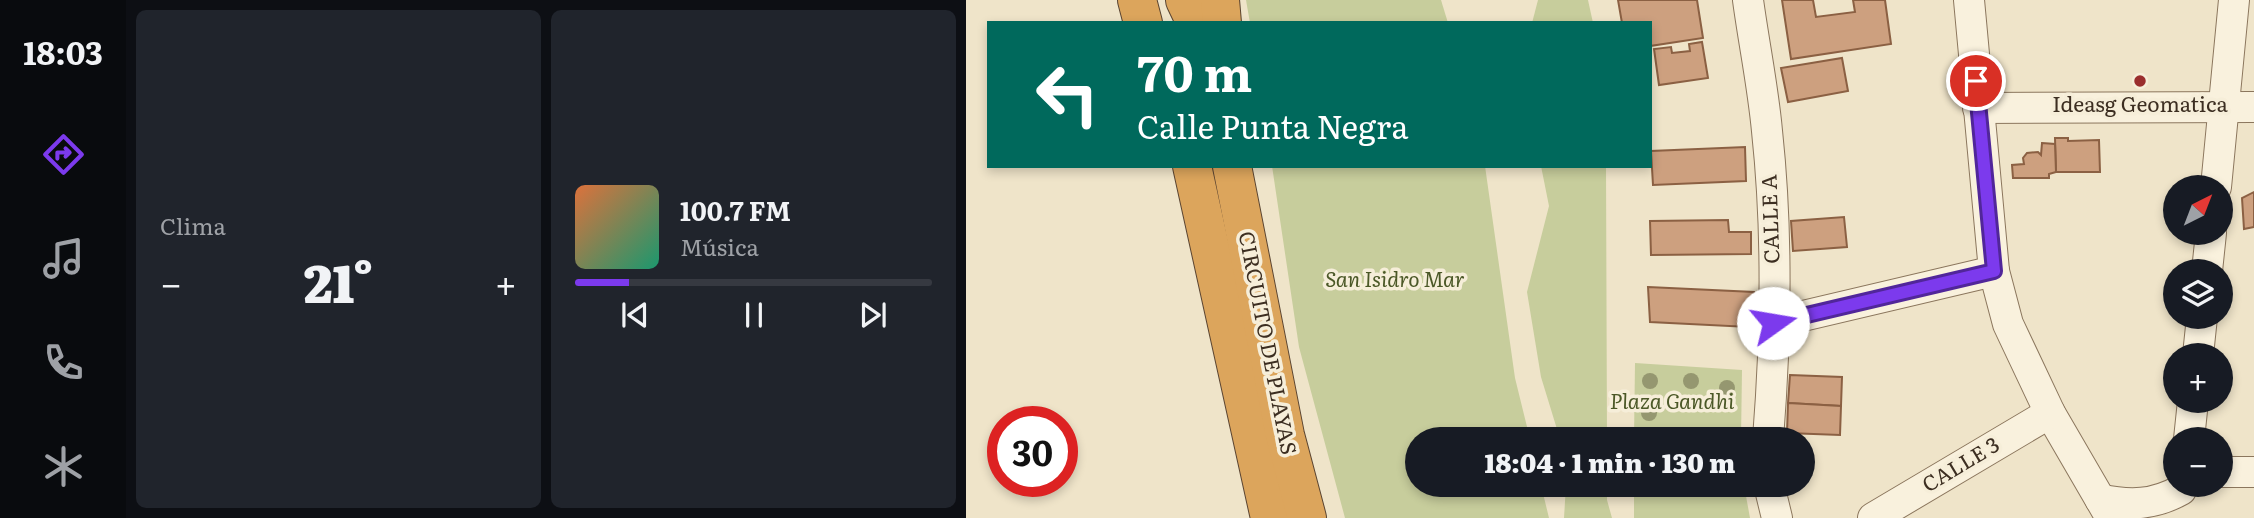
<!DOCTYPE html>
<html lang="es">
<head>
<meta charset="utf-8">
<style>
  body { margin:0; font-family:Literata,serif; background:#20242c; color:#f1f3f6; height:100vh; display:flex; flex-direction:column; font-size:26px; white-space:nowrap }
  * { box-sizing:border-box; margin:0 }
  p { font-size:23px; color:#9ea1a6 }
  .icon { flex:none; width:38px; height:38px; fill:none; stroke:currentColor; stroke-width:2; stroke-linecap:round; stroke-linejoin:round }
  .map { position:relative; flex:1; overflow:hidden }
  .side { display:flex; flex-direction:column; gap:10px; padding:10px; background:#0d0f14; width:840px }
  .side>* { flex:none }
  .banner { position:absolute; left:21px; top:21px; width:665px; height:147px; border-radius:0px; box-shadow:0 4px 10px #0003; background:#00695c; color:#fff; overflow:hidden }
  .needle { width:46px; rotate:42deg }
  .controls { position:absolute; left:1197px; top:175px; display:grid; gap:14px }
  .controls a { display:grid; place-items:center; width:70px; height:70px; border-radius:50%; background:#171b24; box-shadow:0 4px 10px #0003; font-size:35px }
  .speed { position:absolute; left:21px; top:406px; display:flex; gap:14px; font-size:35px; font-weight:700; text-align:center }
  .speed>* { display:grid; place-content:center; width:91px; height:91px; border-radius:50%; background:#171b24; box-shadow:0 4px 10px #0003; line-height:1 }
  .speed .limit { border:10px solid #d22; background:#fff; color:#111 }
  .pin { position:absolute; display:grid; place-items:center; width:60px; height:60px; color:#fff; margin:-30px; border:4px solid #fff; border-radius:50%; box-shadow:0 2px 7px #0007 }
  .me { position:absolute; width:77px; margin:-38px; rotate:77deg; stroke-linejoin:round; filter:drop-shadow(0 0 5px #0008) }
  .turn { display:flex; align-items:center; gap:24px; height:147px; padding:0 35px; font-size:32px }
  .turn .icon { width:91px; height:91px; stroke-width:2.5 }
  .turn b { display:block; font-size:49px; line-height:60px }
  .big { font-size:52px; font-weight:800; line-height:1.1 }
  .side .card { flex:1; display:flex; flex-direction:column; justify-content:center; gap:10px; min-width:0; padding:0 24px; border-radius:10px; background:#20242c }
  .song { display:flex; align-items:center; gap:21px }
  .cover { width:84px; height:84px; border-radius:10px; background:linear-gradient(135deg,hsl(20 70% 55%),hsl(160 70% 35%)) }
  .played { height:7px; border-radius:4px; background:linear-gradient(90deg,#7c3aed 15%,#363941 15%) }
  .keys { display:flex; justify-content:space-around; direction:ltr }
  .heat { display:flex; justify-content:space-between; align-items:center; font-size:38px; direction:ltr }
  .side .tiles { flex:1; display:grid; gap:10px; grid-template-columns:repeat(2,1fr) }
  .trip { position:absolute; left:439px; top:427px; width:410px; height:70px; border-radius:35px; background:#171b24; box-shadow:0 4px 10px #0003; font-weight:800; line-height:70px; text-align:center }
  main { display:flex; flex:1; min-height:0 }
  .dock { display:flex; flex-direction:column; width:126px; justify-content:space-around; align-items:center; background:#090b0e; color:#9ea1a6 }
  .dock .icon { width:49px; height:49px }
  .dock .active { color:#7c3aed }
  .dock b { font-size:32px; color:#f1f3f6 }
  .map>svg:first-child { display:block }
  .green { fill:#c7cd9c }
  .building { fill:#cda07f; stroke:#8b6043; stroke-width:2 }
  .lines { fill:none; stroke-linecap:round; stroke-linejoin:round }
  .minor-casing { stroke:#8b765d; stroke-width:32 }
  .highway-casing { stroke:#5a4431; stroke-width:40 }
  .minor { stroke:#f9f1dd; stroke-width:30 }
  .highway { stroke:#dca55c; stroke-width:38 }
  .tree { fill:#959770 }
  .route-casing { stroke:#51269a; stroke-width:18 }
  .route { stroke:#7c3aed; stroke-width:12 }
  .poi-dot { fill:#9a2e2d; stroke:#f6eed9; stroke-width:2.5 }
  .labels { text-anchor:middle; stroke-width:7; stroke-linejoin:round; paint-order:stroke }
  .poi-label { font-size:21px; fill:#3c2e21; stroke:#f6eed9 }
  .street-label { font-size:21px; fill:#3c2e21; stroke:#f6eed9 }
  .park-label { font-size:21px; font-style:italic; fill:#4b5827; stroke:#f6eed9 }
</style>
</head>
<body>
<main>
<nav class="dock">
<b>18:03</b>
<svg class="icon active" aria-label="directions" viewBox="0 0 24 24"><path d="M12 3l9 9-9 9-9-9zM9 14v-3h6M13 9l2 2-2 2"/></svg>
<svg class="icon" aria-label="music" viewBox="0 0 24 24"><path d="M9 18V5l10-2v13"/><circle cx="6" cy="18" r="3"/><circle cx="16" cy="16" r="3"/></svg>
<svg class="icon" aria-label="phone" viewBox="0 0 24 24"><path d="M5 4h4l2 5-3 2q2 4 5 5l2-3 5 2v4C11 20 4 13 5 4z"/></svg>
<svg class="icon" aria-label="climate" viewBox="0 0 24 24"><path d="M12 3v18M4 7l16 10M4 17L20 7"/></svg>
</nav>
<section class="side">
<div class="tiles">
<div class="card"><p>Clima</p>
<div class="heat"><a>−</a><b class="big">21°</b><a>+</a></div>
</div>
<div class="card">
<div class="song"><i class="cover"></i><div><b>100.7 FM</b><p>Música</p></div></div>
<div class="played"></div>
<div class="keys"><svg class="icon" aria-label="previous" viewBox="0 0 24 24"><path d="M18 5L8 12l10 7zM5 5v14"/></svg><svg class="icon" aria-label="pause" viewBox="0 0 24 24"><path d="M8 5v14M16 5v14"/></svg><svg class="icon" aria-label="next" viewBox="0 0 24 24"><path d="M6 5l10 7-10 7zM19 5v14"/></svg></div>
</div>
</div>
</section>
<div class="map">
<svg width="1288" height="518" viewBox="0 0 1288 518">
  <rect width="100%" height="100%" fill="#efe4c9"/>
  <!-- green -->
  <g class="green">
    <path d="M280 0H475L482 23H284Z"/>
    <path d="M572 0H622L627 23H566Z"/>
    <path d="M306 166H519L549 378 564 439H452V485H575L583 518H379L333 347Z"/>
    <path d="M575 166H640L641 439H594L575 377 561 292 583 206Z"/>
    <path d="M669 363 776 370 775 439H668Z"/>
    <path d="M600 485H641V500L646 518H598Z"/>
    <path d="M668 485H778L784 518H668Z"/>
  </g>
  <!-- building -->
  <g class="building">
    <path d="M652 0H731L737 38 684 46V23H656Z"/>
    <path d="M816 0H847L850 17 889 12 887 0H919L925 44 825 59Z"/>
    <path d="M736 42 742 78 693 85 688 49 705 47 706 53 724 51 723 44Z"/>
    <path d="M876 58 882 91 822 102 815 68Z"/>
    <path d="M1089 138H1102V141L1133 140 1134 172H1090Z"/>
    <path d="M1076 143 1089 144 1090 172 1083 174V178H1047L1046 165 1058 164 1057 158 1061 153 1072 152 1075 155Z"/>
    <path d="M779 147 780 181 687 185 685 151Z"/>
    <path d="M1288 192V227L1278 229 1276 198Z"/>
    <path d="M878 217 881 247 827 251 825 221Z"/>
    <path d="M762 220 763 232H785V254L685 255 684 221Z"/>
    <path d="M682 287 788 292 783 327 684 322Z"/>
    <path d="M824 375 876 377 875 406 822 403Z"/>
    <path d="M822 403 875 406 874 435 821 433Z"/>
  </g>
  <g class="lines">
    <defs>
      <g id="minor">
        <path d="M782 0C788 44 797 87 801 131 812 233 810 338 802 439"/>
        <path d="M1003 0 1028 271 1042 324 1084 413 1145 518"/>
        <path d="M1012 108 1288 107"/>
        <path d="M1250 187 1268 0"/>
        <path d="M1241 271 1245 233"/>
        <path d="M807 323 1028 271"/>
        <path d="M1232 355 1236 317"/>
        <path d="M1223 439 1227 401"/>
        <path d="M1255 472H1288"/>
        <path d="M803 485 811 518"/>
        <path d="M1134 499C1164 506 1188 505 1215 490"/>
        <path d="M907 518 1084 413"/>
      </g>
      <g id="highway">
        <path d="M171 0 177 23"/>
        <path d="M219 0 230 23"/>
        <path d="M254 0 256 23"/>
        <path d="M226 166 304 518"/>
        <path d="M266 166 319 435 341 518"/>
      </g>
    </defs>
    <!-- minor casing -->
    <use href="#minor" class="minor-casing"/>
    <!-- highway casing -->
    <use href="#highway" class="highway-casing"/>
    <!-- minor -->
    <use href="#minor" class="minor"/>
    <!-- highway -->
    <use href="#highway" class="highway"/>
  </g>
  <!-- trees -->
  <g class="tree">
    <circle cx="684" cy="381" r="8"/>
    <circle cx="725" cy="381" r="8"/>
    <circle cx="761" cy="388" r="8"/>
    <circle cx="683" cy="413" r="8"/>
  </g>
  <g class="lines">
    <defs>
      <path id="route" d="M807 323 1028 271 1010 81"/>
    </defs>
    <!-- route casing -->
    <use href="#route" class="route-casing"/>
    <!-- route -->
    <use href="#route" class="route"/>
  </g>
  <!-- markers -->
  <circle class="poi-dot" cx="1174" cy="81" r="7"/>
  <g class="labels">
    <!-- poi labels -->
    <g class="poi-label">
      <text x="1174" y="112">Ideasg Geomatica</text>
    </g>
    <!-- street labels -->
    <g class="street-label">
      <text transform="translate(805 219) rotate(-92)" y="7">CALLE A</text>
      <text transform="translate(301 343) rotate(79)" y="7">CIRCUITO DE PLAYAS</text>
      <text transform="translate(995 465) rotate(-31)" y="7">CALLE 3</text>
    </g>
    <!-- park labels -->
    <g class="park-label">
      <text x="429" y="287">San Isidro Mar</text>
      <text x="706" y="409">Plaza Gandhi</text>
    </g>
  </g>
</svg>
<div class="controls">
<a><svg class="needle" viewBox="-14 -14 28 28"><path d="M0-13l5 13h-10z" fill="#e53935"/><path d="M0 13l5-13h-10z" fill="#9ea1a6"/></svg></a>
<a><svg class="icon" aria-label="layers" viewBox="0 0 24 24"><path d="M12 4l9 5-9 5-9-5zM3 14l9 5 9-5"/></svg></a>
<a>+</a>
<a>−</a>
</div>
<div class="speed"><div class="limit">30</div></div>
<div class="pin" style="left:1010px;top:81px;background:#d93025"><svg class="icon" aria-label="arrive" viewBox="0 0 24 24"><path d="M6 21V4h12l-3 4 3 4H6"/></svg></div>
<svg class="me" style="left:807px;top:323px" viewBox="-20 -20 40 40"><circle r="19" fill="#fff"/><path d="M0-13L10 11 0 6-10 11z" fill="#7c3aed"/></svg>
<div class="trip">18:04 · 1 min · 130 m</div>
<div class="banner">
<div class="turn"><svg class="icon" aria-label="left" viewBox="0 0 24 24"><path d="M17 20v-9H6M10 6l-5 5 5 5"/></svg><div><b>70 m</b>Calle Punta Negra</div></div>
</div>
</div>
</main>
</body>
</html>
